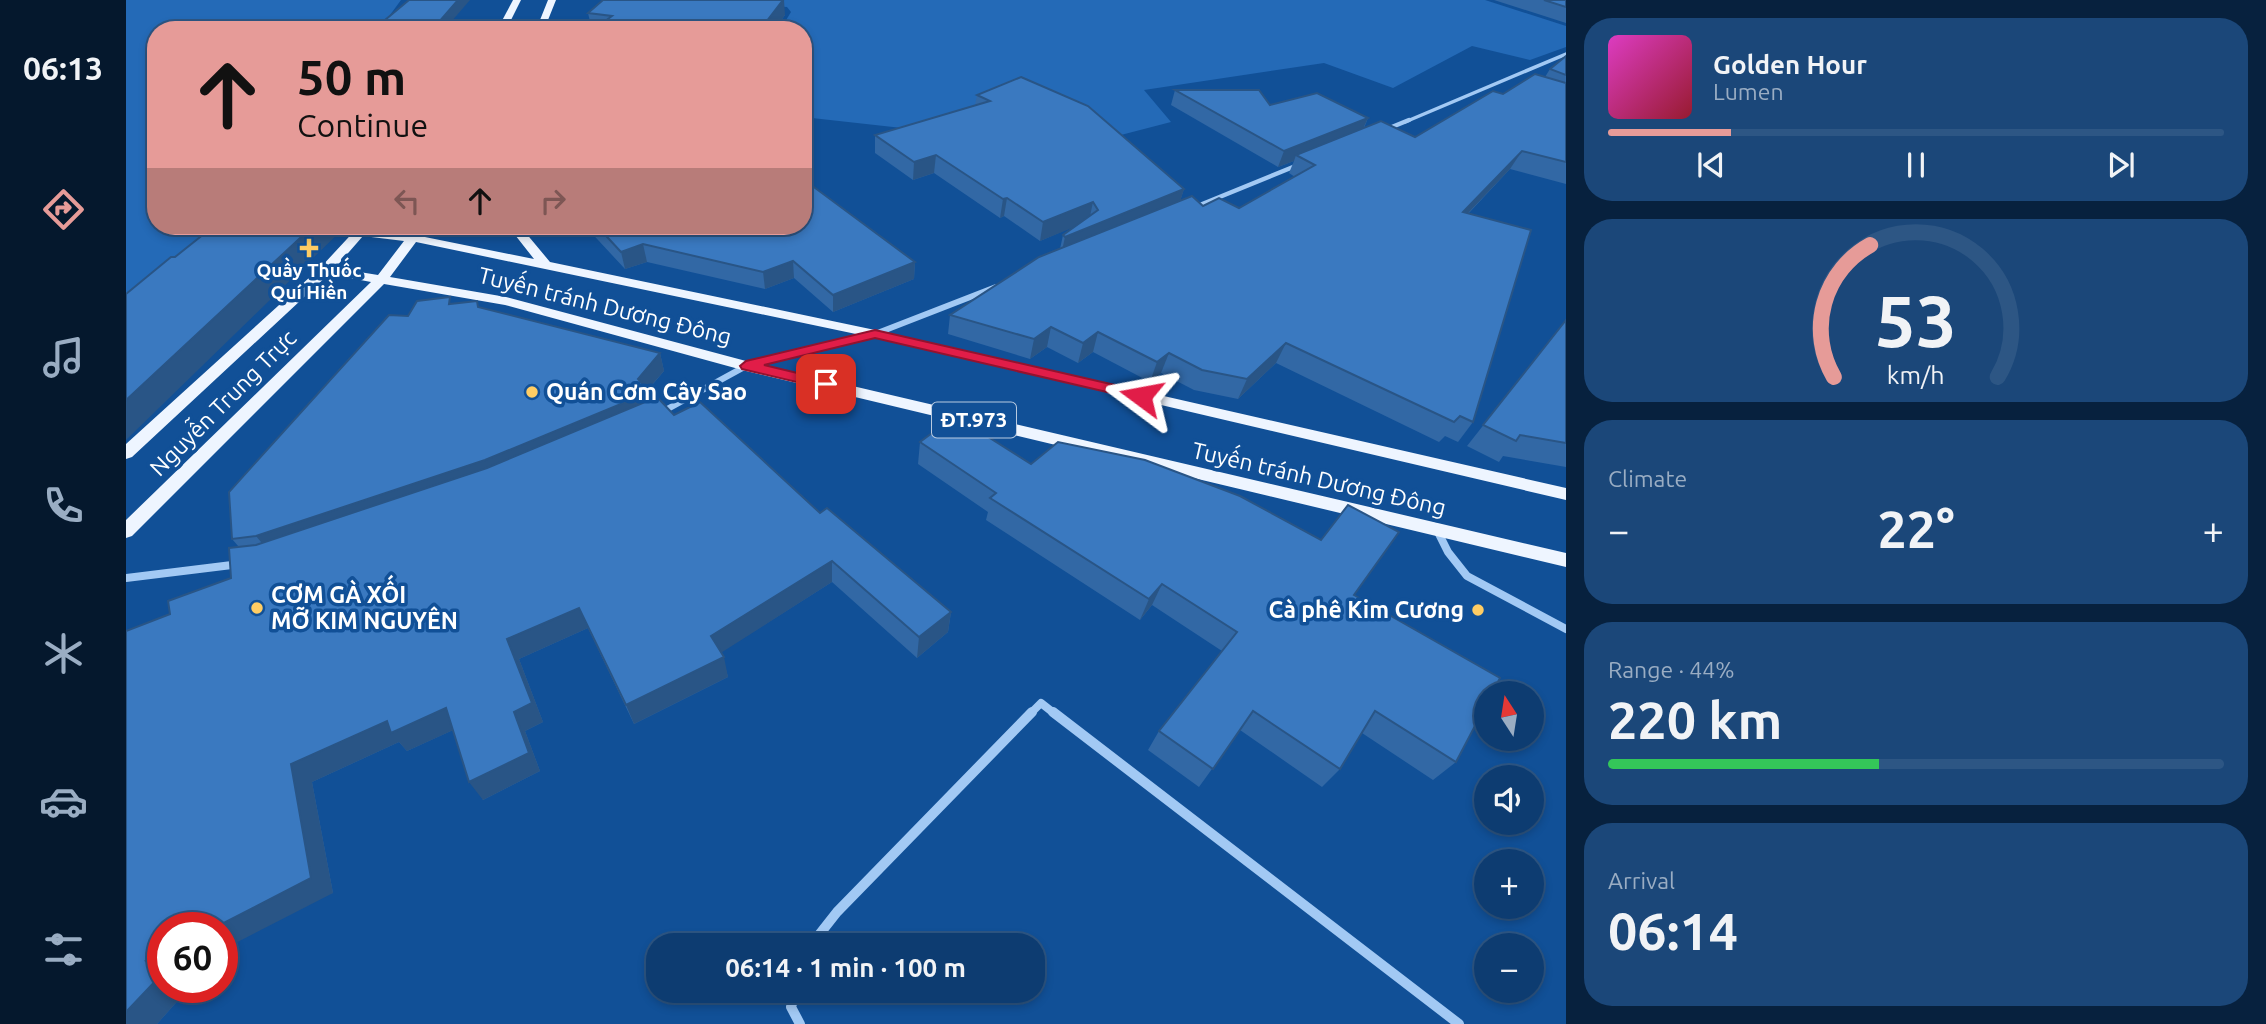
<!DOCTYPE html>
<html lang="en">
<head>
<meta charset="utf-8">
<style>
  body { margin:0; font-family:Ubuntu,sans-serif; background:#1b4779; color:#f1f3f6; height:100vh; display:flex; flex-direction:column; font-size:26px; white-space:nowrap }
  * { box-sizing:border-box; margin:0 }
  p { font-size:23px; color:#9aadc3 }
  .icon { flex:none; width:38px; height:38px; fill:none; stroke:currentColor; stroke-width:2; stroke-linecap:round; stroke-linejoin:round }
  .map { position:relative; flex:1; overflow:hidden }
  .details { display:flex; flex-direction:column; gap:18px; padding:18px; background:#07213e; width:700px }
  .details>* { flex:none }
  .top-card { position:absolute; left:21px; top:21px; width:665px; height:214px; border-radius:28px; box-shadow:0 4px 10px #0003,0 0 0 2px #2d5684; background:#e69b98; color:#111; overflow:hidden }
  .needle { width:46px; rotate:348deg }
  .tools { position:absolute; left:1348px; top:681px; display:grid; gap:14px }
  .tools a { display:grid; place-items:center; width:70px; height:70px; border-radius:50%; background:#0d3c71; box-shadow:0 4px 10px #0003,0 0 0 2px #2d5684; font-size:35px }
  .speed { position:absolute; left:21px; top:912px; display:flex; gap:14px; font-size:35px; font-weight:700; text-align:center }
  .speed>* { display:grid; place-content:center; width:91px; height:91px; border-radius:50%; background:#0d3c71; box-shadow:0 4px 10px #0003,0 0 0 2px #2d5684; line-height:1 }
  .speed .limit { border:10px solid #d22; background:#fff; color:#111 }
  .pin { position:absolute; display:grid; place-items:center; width:60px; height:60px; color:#fff; margin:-30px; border-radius:14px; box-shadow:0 4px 10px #0006 }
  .me { position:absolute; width:77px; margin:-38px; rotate:283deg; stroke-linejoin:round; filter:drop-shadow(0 0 5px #0008) }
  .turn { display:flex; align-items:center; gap:24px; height:147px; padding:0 35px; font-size:32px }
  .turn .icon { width:91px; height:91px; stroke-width:2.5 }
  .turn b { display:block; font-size:49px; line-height:60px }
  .lanes { display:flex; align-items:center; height:66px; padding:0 35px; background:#0003; justify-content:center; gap:35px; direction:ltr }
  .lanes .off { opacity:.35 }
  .big { font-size:52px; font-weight:700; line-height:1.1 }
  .details .tile { flex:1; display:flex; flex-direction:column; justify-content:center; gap:10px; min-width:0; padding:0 24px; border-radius:28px; background:#1b4779 }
  .details .dial { align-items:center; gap:0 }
  .dial svg { height:182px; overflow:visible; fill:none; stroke:#2d5684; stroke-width:7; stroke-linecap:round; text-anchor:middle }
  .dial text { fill:#f1f3f6; stroke:none }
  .song { display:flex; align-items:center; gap:21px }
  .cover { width:84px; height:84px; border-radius:10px; background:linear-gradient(135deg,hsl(310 70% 55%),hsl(350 70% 35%)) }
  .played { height:7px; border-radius:4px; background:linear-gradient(90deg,#e69b98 20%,#2d5684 20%) }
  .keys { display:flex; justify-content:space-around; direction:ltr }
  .heat { display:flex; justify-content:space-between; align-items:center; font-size:38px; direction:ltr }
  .charge { height:10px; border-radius:5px; background:linear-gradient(90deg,#34c759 44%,#2d5684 0) }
  .trip { position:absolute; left:520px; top:933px; width:399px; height:70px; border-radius:28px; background:#0d3c71; box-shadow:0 4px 10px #0003,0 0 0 2px #2d5684; font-weight:700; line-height:70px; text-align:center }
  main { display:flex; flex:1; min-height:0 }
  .dock { display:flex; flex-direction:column; width:126px; justify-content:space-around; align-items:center; background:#05182d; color:#9aadc3 }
  .dock .icon { width:49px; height:49px }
  .dock .selected { color:#e69b98 }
  .dock b { font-size:32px; color:#f1f3f6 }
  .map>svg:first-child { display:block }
  .green { fill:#246ab7 }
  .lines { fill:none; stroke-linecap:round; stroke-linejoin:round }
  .minor-far4 { stroke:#a2c9f4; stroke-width:3.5 }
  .minor-far3 { stroke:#a2c9f4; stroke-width:4.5 }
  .minor-far2 { stroke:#a2c9f4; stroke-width:6 }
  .minor-far1 { stroke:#a2c9f4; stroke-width:8 }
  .minor { stroke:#a2c9f4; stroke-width:10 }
  .primary { fill:#eef5ff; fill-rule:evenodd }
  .wall { fill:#3268a5 }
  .shaded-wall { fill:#295586 }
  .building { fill:#3a79c0; stroke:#295586; stroke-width:2 }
  .route { fill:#e11d48; stroke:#92132f; stroke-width:2 }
  .poi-dot { fill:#ffcd64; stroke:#115097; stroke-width:2.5 }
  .labels { text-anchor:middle; stroke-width:7; stroke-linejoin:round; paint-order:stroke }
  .far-poi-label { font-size:19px; font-weight:bold; fill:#fff; stroke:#115097 }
  .shield { fill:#115097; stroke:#b8cae0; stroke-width:2 }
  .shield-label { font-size:21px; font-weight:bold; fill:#fff }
  .street-label { font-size:23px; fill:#fff; stroke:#115097 }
  .poi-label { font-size:23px; font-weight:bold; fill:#fff; stroke:#115097; text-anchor:start }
</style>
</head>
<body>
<main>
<nav class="dock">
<b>06:13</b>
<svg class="icon selected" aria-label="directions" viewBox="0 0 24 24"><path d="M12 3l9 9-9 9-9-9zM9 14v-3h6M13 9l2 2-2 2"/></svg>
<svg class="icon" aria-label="music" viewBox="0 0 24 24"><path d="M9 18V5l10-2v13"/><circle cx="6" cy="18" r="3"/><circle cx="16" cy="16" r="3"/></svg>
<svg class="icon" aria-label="phone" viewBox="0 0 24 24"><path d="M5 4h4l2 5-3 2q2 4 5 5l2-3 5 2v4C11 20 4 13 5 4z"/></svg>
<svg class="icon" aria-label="climate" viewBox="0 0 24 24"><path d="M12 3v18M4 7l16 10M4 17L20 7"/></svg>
<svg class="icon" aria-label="car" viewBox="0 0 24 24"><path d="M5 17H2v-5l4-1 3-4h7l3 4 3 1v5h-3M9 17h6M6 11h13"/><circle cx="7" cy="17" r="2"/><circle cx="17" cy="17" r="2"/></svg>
<svg class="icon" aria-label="filters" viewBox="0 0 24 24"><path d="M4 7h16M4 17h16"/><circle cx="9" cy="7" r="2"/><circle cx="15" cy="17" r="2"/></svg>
</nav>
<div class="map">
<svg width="1440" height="1024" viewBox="0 0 1440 1024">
  <rect width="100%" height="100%" fill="#115097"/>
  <!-- green -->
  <g class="green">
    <path d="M0 0H275L253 30H30V226H101L0 310Z"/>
    <path d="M562 0H1359L1440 26V47L1404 60 1346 46 1267 88 1198 63 1018 90 1045 122 991 136 794 130 677 117V30H654L665 12 661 7Z"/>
  </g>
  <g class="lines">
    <!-- minor-far4 -->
    <path class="minor-far4" d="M1279 122 1440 54"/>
    <!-- minor-far3 -->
    <g class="minor-far3">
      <path d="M1261 129 1283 120"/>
      <path d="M1069 207 1172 165"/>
    </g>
    <!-- minor-far2 -->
    <path class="minor-far2" d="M536 412 620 366 749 334 870 287"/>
    <!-- minor-far1 -->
    <g class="minor-far1">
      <path d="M1311 530 1322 552 1341 576 1440 629"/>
      <path d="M0 578 114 564"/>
      <path d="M904 714 915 703 929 714"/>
    </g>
    <!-- minor -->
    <g class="minor">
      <path d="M927 712 1333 1024"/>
      <path d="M685 945 711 912 906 712"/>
      <path d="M670 990 665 1007 674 1024"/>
    </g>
    <!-- primary -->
    <g class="primary">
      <path d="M387 0H395L380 30H371Z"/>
      <path d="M422 0H430L418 30H410Z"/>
      <path d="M233 226 283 234 289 226H301L294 236 408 259 382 226H394L424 262 749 330 1440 488V500L749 338 290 242 264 277 380 297 620 361 1440 553V567L620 371 379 305 258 284 6 536 0 538V520L245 282 203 274 6 457 0 459V444L195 267ZM237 236 278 241 252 275 209 268Z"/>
    </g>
  </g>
  <!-- wall -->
  <g class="wall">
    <path d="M1368 0H1440V23Z"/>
    <path d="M462 13 659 15 648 30H466Z"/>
    <path d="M1440 56V184L1384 169 1342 214 1347 422 1332 442 1319 436 1313 442 1150 363 1112 399 1068 390 1035 373 1024 382 967 352 952 363 921 347 904 359 822 334 824 315 934 249 937 235 949 226 914 241 878 216 874 218 808 173 787 180 749 153V135L849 105 851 95 1058 189 1054 201 1077 206 1113 208 1169 177 1163 173 1168 161 1152 167 1045 105 1049 90 1144 105 1242 118 1238 128 1289 137 1377 94 1419 77 1424 69Z"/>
    <path d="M30 158V175L24 165Z"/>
    <path d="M459 226H677L789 262 788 279 707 312 668 278 639 289 521 262 499 269Z"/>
    <path d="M327 304 354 308 534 353 538 371 522 390 525 399 548 415 694 513 825 612 822 632 791 658 706 582 595 652 602 677 508 724 462 628 393 659 417 722 399 731 414 771 357 800 327 730 281 751 273 742 186 782 207 893 37 928V987H64L31 1024 44 614 105 578 113 547 106 539 282 316Z"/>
    <path d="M1440 320V467L1377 456 1373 462 1341 446Z"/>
    <path d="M794 442 905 464 1228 595 1330 762 1307 780 1236 733 1214 769 1196 787 1114 730 1073 787 1022 750 1033 731 1096 651 1026 605 1014 620 860 520 862 512 792 464Z"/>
  </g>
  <!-- shaded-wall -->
  <g class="shaded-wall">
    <path d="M332 0H344L318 30H306Z"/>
    <path d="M657 0H658L659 15 648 30H634Z"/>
    <path d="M1242 118 1235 133 1170 155 1168 161 1152 167 1158 151Z"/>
    <path d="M1396 151 1384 169 1325 231 1337 212Z"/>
    <path d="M810 155 808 173 787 180 788 162Z"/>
    <path d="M1058 189 1052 208 935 255 939 237Z"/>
    <path d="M881 198 878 216 874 218 877 199Z"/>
    <path d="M967 202 963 221 914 241 917 222Z"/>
    <path d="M187 226H220L0 440V400Z"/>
    <path d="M517 244 521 262 499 269 495 252Z"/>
    <path d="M667 261 668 278 639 289 637 272Z"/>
    <path d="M789 262 788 279 707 312V295Z"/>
    <path d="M925 327 921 347 904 359 908 339Z"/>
    <path d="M972 332 967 352 952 363 957 343Z"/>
    <path d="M1160 343 1150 363 1112 399 1121 379Z"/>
    <path d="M534 353 538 371 517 395 524 392 528 410 145 554 130 536 512 379Z"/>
    <path d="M1043 353 1035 373 1024 382 1031 362Z"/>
    <path d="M706 561V582L590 656 585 636Z"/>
    <path d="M1036 584 1026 605 1014 620 1023 599Z"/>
    <path d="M453 608 462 628 393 659 417 722 399 731 414 771 357 800 343 782 388 712 381 639Z"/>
    <path d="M825 612 822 632 791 658 793 637Z"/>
    <path d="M598 657 602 677 508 724 500 705Z"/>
    <path d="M320 708 334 727 281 751 273 742 186 782 207 893 96 950V928H88L165 764 261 721Z"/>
    <path d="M37 953V987H64L31 1024H0V1012L20 961Z"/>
  </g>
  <!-- building -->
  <g class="building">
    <path d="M283 0H332L306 30H247Z"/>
    <path d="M477 0H657L634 30H467L486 16 462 13Z"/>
    <path d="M1418 0H1440V7Z"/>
    <path d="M1440 56V75L1424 69Z"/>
    <path d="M1409 74 1440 83V162L1396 151 1337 212 1405 230 1347 422 1334 416 1328 422 1160 343 1121 379 1076 370 1043 353 1031 362 972 332 957 343 925 327 908 339 824 315 913 257 1066 196 1077 206 1093 198 1113 208 1189 165 1170 155 1255 121 1289 137 1367 91 1377 94Z"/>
    <path d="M895 77 962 106 1058 189 939 237 937 235 972 210 967 202 917 222 881 198 877 199 810 155 788 162 749 135 864 101 851 95Z"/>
    <path d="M1049 90H1133L1144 105 1191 93 1242 118 1158 151Z"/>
    <path d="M30 158V165H24Z"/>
    <path d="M677 179 789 262 707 295 667 261 637 272 517 244 495 252 471 226H677Z"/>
    <path d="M88 226H187L0 400V294L45 257H49Z"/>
    <path d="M324 297 323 304 351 301 352 307 534 353 512 379 524 392 359 460 130 536 106 539 103 492 263 315 282 316 291 301Z"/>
    <path d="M1440 320V443L1394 435 1390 441 1357 425Z"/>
    <path d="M531 397 548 415 574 402 694 513 701 508 825 612 793 637 706 561 585 636 598 657 500 705 453 608 381 639 406 703 388 712 403 753 343 782 320 708 265 733 261 721 165 764 185 878 88 928H37V953L20 961 37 973 0 1012V631L44 614 42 601 105 578 103 548 130 545 361 468Z"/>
    <path d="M829 416 905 464 932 442 1019 460 1114 496 1195 540 1222 505 1273 532 1228 595 1374 678 1366 693H1360V705L1330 762 1249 711 1214 769 1127 711 1087 769 1033 731 1111 632 1036 584 1023 599 864 498 870 493 794 442Z"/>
  </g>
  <!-- route -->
  <path class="route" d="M749 330 1015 391 1022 396 1015 400 749 338 638 365 705 381V388L700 389 616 369 614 366 620 361Z"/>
  <!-- markers -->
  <g class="poi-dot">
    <path d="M179.5 237.5h7v7h7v7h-7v7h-7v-7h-7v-7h7z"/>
    <circle cx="406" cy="392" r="7"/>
    <circle cx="131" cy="608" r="7"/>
    <circle cx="1352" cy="610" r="7"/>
  </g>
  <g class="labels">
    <!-- far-poi labels -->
    <g class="far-poi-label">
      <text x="183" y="277">Quầy Thuốc<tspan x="183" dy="22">Quí Hiền</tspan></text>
    </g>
    <!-- shield labels -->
    <rect class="shield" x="806" y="402.5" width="84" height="35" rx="5"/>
    <g class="shield-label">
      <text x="848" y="427">ĐT.973</text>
    </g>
    <!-- street labels -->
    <g class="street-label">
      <text transform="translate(479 306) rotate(14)" y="8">Tuyến tránh Dương Đông</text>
      <text transform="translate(97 403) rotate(-45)" y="8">Nguyễn Trung Trực</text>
      <text transform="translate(1193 479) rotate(13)" y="8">Tuyến tránh Dương Đông</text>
    </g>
    <!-- poi labels -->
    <g class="poi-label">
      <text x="420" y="400">Quán Cơm Cây Sao</text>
      <text x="145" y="603">CƠM GÀ XỐI<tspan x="145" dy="26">MỠ KIM NGUYÊN</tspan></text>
      <text x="1338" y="618" text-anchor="end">Cà phê Kim Cương</text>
    </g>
  </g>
</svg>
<div class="tools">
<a><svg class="needle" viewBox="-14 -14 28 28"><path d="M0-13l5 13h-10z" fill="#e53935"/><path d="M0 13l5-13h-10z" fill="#9aadc3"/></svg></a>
<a><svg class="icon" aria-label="sound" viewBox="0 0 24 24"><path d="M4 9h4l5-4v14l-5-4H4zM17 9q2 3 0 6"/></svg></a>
<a>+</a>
<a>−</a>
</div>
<div class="speed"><div class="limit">60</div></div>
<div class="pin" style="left:700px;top:384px;background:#d93025"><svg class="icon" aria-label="arrive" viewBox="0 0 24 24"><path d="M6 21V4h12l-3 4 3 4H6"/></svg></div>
<svg class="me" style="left:1015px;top:396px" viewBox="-20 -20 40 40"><path d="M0-17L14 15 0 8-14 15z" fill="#e11d48" stroke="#fff" stroke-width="4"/></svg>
<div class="trip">06:14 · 1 min · 100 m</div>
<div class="top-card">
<div class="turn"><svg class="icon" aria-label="ahead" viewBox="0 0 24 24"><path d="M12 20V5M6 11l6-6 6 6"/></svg><div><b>50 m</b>Continue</div></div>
<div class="lanes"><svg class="icon off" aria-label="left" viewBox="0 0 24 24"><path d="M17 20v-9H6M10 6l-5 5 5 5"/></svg><svg class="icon" aria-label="ahead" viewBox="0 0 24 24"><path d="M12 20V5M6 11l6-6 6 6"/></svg><svg class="icon off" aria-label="right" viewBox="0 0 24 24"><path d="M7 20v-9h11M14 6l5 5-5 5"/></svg></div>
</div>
</div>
<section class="details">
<div class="tile">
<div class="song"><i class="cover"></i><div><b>Golden Hour</b><p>Lumen</p></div></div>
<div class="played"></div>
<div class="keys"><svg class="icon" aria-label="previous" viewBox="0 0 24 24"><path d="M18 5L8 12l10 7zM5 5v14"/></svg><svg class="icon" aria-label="pause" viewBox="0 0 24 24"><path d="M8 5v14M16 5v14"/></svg><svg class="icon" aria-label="next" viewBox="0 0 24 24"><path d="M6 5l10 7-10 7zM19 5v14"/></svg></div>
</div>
<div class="tile dial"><svg viewBox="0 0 100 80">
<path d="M14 69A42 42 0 1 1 86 69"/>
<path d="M14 69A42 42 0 0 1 30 11" stroke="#e69b98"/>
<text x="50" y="56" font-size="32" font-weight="700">53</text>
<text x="50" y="72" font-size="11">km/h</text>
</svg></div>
<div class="tile"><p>Climate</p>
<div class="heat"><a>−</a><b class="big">22°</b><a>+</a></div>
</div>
<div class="tile"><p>Range · 44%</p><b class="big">220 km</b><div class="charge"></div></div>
<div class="tile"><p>Arrival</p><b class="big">06:14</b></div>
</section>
</main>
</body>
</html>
